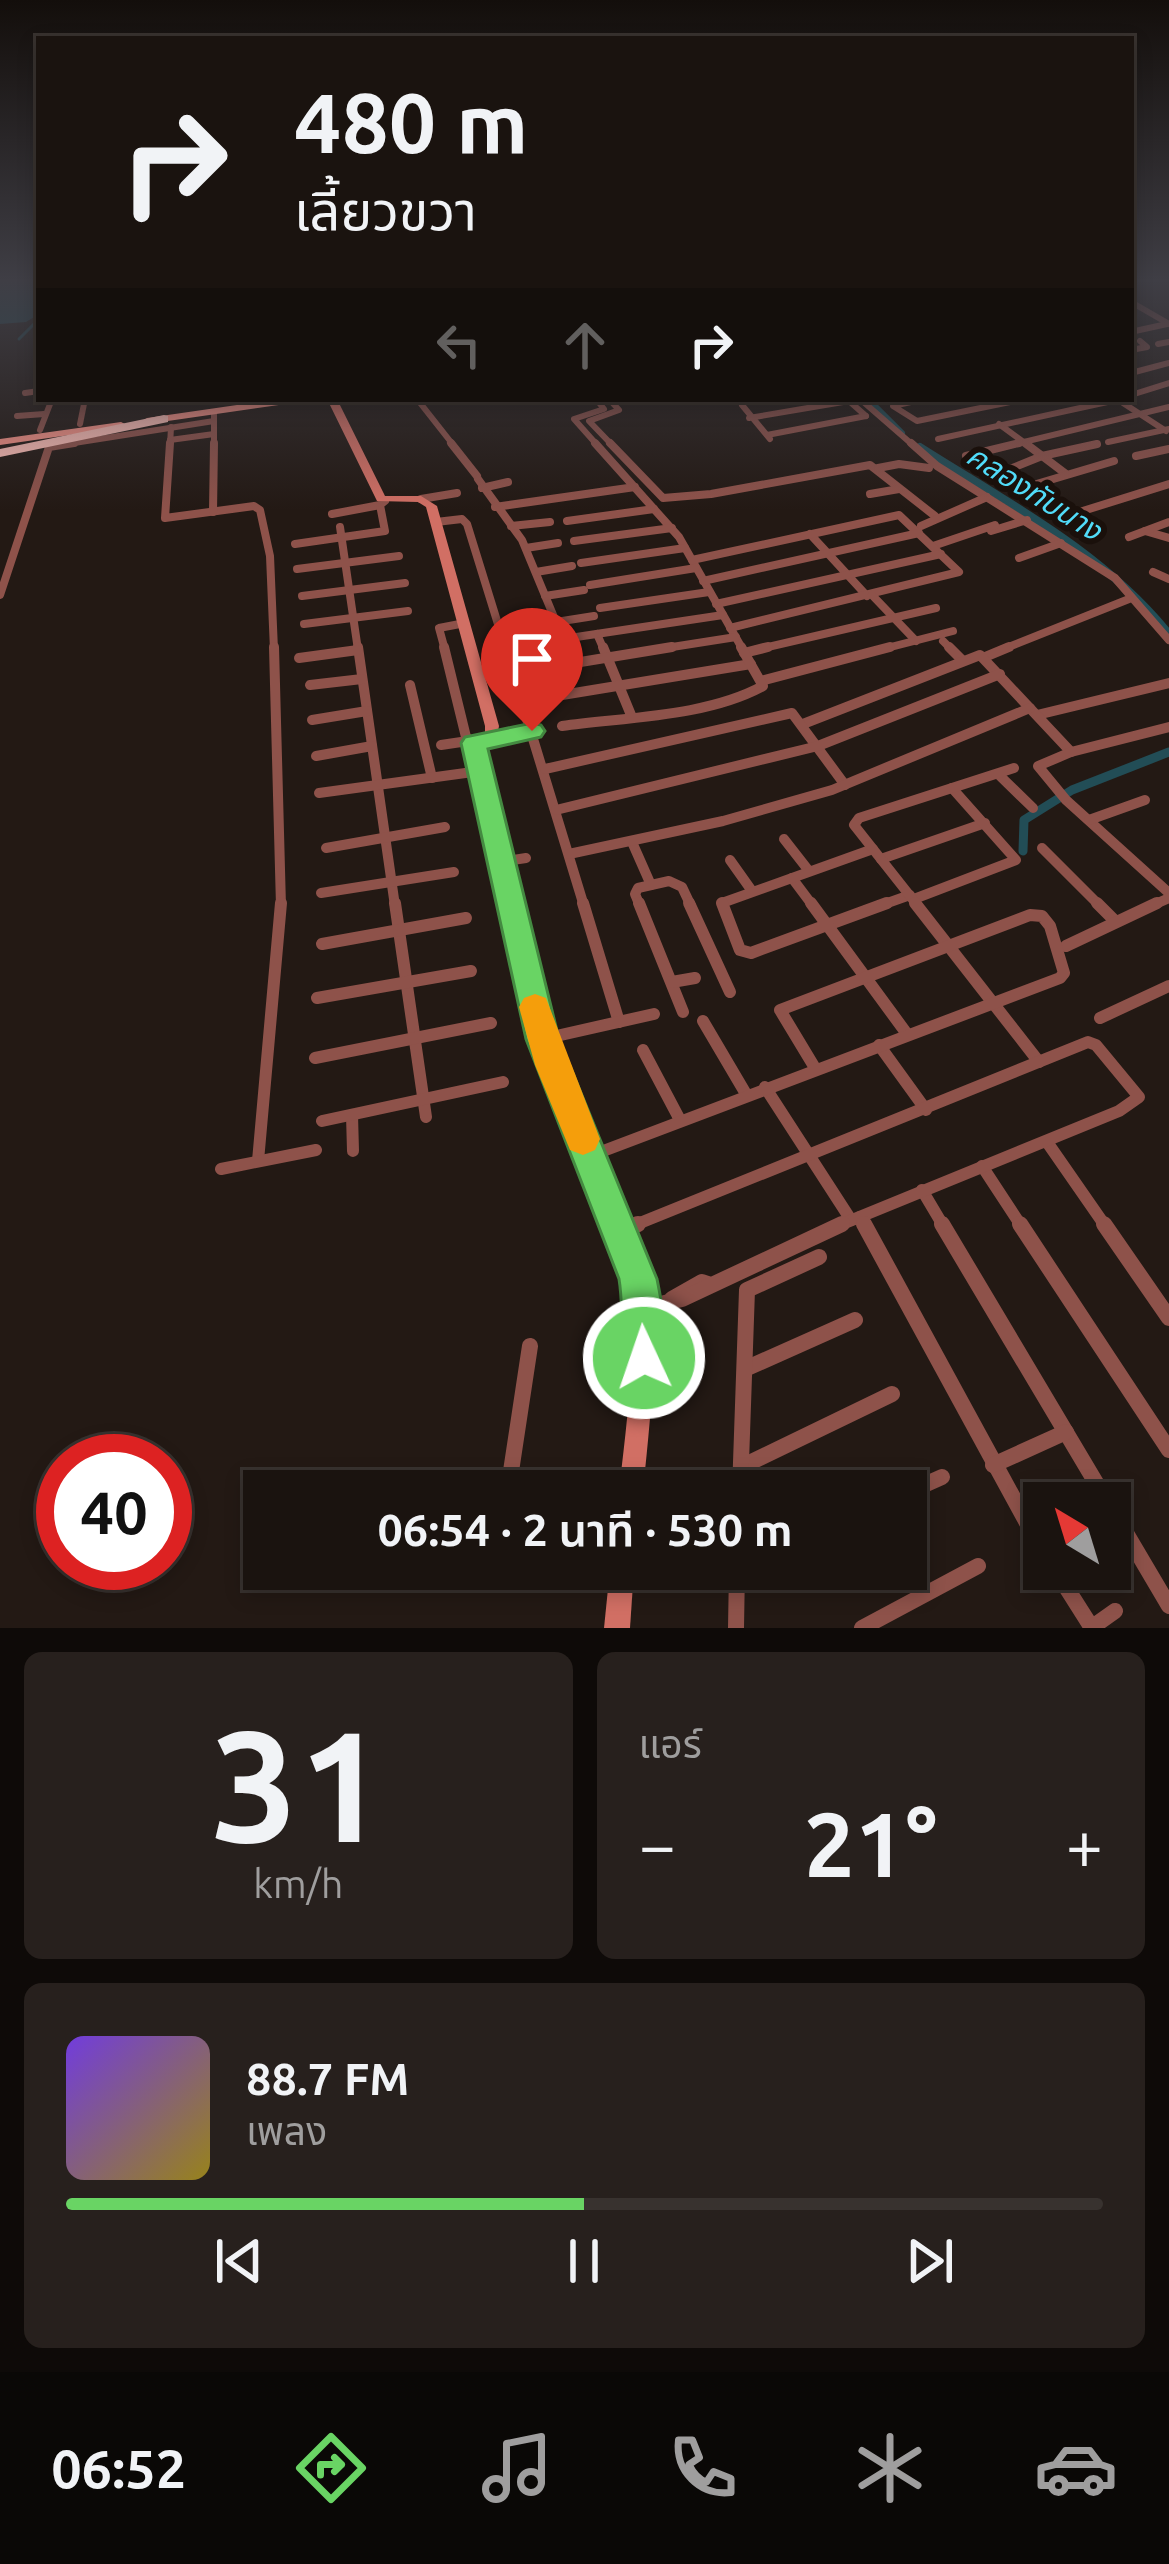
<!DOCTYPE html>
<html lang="th">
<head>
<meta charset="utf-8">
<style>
  body { margin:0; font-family:Ubuntu,"Noto Sans Thai",sans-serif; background:#27201d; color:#f1f3f6; height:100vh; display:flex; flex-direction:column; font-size:45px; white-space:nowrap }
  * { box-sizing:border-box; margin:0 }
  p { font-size:39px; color:#9f9e9e }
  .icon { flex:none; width:66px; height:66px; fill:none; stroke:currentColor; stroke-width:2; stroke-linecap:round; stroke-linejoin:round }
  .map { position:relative; height:1628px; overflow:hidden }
  .side { display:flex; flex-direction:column; gap:24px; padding:24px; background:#0e0a08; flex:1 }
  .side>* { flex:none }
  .top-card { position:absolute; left:36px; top:36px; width:1098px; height:366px; border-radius:0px; box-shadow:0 6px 18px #0003,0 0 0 3px #38322f; background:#1a130f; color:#f1f3f6; overflow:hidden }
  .needle { width:78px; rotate:322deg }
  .tools { position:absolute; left:1023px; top:1482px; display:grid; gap:24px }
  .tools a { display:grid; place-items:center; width:108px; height:108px; border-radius:0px; background:#1a130f; box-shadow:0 6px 18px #0003,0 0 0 3px #38322f; font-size:60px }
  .speed { position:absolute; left:36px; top:1434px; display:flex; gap:24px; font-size:60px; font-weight:700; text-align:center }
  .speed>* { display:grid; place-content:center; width:156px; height:156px; border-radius:50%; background:#1a130f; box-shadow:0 6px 18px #0003,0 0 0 3px #38322f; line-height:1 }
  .speed .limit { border:18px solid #d22; background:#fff; color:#111 }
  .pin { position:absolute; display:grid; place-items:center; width:102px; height:102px; color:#fff; margin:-123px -51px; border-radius:50% 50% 50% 0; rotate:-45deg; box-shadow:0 0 12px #0007 }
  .pin .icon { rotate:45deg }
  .me { position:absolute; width:132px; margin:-66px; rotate:357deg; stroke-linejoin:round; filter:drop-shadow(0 0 9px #0008) }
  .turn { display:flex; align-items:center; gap:42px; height:252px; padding:0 60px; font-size:54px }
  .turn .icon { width:156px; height:156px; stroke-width:2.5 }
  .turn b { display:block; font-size:84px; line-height:102px }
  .lanes { display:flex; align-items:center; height:114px; padding:0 60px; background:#0003; justify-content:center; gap:60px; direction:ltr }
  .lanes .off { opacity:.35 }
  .big { font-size:90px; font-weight:600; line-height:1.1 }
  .side .widget { flex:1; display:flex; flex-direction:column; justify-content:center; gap:18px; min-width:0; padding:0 42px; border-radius:18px; background:#27201d }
  .side .dial { align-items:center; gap:0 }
  .dial b { font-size:156px; line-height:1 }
  .song { display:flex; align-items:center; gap:36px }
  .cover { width:144px; height:144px; border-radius:18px; background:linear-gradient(135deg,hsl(260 70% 55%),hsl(50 70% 35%)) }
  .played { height:12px; border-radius:6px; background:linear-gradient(90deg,#69d464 50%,#38322f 50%) }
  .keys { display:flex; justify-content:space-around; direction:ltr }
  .heat { display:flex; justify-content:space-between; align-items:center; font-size:66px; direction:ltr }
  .side .tiles { flex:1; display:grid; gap:24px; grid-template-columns:1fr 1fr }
  .widget:last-child { grid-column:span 2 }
  .trip { position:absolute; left:243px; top:1470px; width:684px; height:120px; border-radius:0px; background:#1a130f; box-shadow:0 6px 18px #0003,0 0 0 3px #38322f; font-weight:600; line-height:120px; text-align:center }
  .tab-bar { display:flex; height:192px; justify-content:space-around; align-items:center; background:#0a0806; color:#9f9e9e }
  .tab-bar .icon { width:84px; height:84px }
  .tab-bar .active { color:#69d464 }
  .tab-bar b { font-size:54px; color:#f1f3f6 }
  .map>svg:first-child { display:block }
  .water { fill:#224d56 }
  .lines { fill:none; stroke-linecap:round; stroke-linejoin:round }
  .stream { stroke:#224d56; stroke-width:3 }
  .canal-far2 { stroke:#224d56; stroke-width:6 }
  .canal-far1 { stroke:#224d56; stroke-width:8 }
  .canal { stroke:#224d56; stroke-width:9 }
  .street-far4 { stroke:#8e524a; stroke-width:6 }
  .street-far3 { stroke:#8e524a; stroke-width:8 }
  .street-far2 { stroke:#8e524a; stroke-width:10 }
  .street-far1 { stroke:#8e524a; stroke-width:12 }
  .street { stroke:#8e524a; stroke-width:16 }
  .secondary { fill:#d16f64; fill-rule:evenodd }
  .primary { fill:#f59084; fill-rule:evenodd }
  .highway { fill:#fbbcb4; fill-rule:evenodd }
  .route { fill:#69d464; stroke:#448a41; stroke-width:3 }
  .slow { fill:#f59e0b }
  .labels { text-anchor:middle; stroke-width:12; stroke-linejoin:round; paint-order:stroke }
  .far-water-label { font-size:30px; font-style:italic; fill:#51dbf8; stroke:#1a100b }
</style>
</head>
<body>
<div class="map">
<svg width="1169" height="1628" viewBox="0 0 1169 1628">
  <rect width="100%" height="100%" fill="#231914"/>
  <!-- water -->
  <path class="water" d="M0 282H39V314L26 322 0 324Z"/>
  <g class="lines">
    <!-- stream -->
    <path class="stream" d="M19 339 39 319"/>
    <!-- canal-far2 -->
    <path class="canal-far2" d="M868 399 902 433"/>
    <!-- canal-far1 -->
    <path class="canal-far1" d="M920 447C1008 503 1103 552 1169 634"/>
    <!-- canal -->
    <path class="canal" d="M1023 851 1024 820 1072 790 1169 752"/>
    <!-- street-far4 -->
    <g class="street-far4">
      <path d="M1131 302 1169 324"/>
      <path d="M1135 331 1167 324"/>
      <path d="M1158 344 1169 342"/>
      <path d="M1131 350 1147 347 1140 341"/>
      <path d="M1131 373 1169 363"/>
      <path d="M25 393 39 391"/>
      <path d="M1131 395 1169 383"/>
      <path d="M417 399 454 446"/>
      <path d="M596 399 604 409 574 419 598 446"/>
      <path d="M609 399 619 410 589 421 613 446"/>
      <path d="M860 399 914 446"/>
      <path d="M924 399 893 406 917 421 1025 399"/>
      <path d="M1123 403 1166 431"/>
      <path d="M742 405 770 439"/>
      <path d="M17 416 44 414"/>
      <path d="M749 418 849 401 866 416"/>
      <path d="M80 424 85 399"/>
      <path d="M999 424 1029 446"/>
      <path d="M40 430 52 399"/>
      <path d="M767 435 866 416"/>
      <path d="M938 439 1112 401"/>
      <path d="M170 440 214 434"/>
      <path d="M1108 442 1169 429"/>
      <path d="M55 446 214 421V412"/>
      <path d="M170 446 171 427"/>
      <path d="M214 446V421"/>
      <path d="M1007 446 1169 407"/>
      <path d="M1087 446 1097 444"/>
    </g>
    <!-- street-far3 -->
    <g class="street-far3">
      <path d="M170 443 165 518 254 506 260 510 270 556 274 650"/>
      <path d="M451 443 477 476"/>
      <path d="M595 443 679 537 743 650"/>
      <path d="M610 443 663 498 711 494 870 465 935 516"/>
      <path d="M911 443 937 466 1115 578 1169 640"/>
      <path d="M1025 443 1066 474"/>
      <path d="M966 456 1019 443"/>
      <path d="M1136 456 1169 449"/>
      <path d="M878 468 899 464 929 468"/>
      <path d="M990 477 1042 456 1097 444"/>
      <path d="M478 479 522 540 556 622"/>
      <path d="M482 488 508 482"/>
      <path d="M1023 488 1114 461"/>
      <path d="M870 494 899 489"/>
      <path d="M421 499 457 493"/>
      <path d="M495 507 635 487"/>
      <path d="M213 512 214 443"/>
      <path d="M332 514 380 505"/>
      <path d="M1070 515 1169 484"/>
      <path d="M567 521 654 509"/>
      <path d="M436 522 462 519 467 524 506 650"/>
      <path d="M511 526 550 522"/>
      <path d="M921 526 987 497"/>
      <path d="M340 527 358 650"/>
      <path d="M991 531 1027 520"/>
      <path d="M1145 531 1169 538"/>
      <path d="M810 534 867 596"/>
      <path d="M1129 537 1169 522"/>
      <path d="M574 541 672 528"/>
      <path d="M295 544 385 531 380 505 385 501"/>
      <path d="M933 546 995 525"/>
      <path d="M526 548 558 543"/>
      <path d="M1019 558 1061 543"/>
      <path d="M692 560 899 515 959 572 730 628"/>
      <path d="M581 563 685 548"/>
      <path d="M297 569 399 556"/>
      <path d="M536 572 572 566"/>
      <path d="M1153 572 1169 579"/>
      <path d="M703 581 919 533"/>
      <path d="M590 585 696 568"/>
      <path d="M0 595 49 447 74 443"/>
      <path d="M872 595 916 641"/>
      <path d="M302 596 405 583"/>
      <path d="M545 596 584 590"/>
      <path d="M716 604 941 554"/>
      <path d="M600 608 709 592"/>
      <path d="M304 624 408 611"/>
      <path d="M537 625 594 616"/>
      <path d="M597 634 604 650"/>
      <path d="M943 641 952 650"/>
      <path d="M543 642 723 615"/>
      <path d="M445 650 439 628 465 623"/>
      <path d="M653 650 736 637"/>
      <path d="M755 650 936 608"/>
      <path d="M879 650 953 631"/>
      <path d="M1001 650 1129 599"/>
    </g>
    <!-- street-far2 -->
    <g class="street-far2">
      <path d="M274 647 281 906"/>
      <path d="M358 647 395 906"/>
      <path d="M444 647 466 737 474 743"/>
      <path d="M505 647 584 906"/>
      <path d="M603 647 631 715"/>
      <path d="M949 647 963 661"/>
      <path d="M744 653 768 647"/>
      <path d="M985 657 1009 647"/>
      <path d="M299 658 358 650"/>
      <path d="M550 667 672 647"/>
      <path d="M761 681 890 647"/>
      <path d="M310 685 362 679"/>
      <path d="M410 685 432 778"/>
      <path d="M556 696 751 664"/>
      <path d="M1037 715 1169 683"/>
      <path d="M312 720 367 711"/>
      <path d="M803 724 980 655 1071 752"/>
      <path d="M562 726C626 717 706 717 763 686L741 647"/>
      <path d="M1169 727 1071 752 1038 766 1066 800 1169 893"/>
      <path d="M489 736 532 731"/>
      <path d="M441 745 468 741"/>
      <path d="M316 756 372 746"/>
      <path d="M545 769 792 713 845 785"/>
      <path d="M998 774 1033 808"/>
      <path d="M319 793 480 771"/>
      <path d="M556 810 818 746 1000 674"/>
      <path d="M1089 820 1145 800"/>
      <path d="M784 839 809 871"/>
      <path d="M632 842 651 885"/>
      <path d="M326 848 445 827"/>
      <path d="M1042 848 1100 906"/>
      <path d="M569 854 723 821 832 790 1030 708"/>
      <path d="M881 859 985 823"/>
      <path d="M730 860 752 891"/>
      <path d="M500 862 526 858"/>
      <path d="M792 878 813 906"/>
      <path d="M321 893 454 872"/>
      <path d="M914 899 1016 860 952 788"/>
      <path d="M640 906 635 894 638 888 669 881 682 887 691 906"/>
      <path d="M723 906 722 903 873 849"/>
      <path d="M879 906 910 895"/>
      <path d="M918 906 854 825 859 818 1014 768"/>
      <path d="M1151 906 1169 898"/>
    </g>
    <!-- street-far1 -->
    <g class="street-far1">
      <path d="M395 903 426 1117"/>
      <path d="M583 903 619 1022"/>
      <path d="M639 903 683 1012"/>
      <path d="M689 903 730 992"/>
      <path d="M722 903 740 950 751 953 887 903"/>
      <path d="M811 903 907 1034"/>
      <path d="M915 903 1039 1062"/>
      <path d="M1097 903 1115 921"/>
      <path d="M322 944 466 918"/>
      <path d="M1066 946 1157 903"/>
      <path d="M672 982 695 978"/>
      <path d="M317 998 471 971"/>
      <path d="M1100 1018 1169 986"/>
      <path d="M703 1021 746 1094"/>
      <path d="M543 1039 654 1014"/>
      <path d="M879 1045 926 1110"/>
      <path d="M643 1050 680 1120"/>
      <path d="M315 1058 491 1023"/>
      <path d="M765 1087 851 1220"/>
      <path d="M352 1115 353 1151"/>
      <path d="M322 1121 503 1082"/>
      <path d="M1047 1142 1106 1227"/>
      <path d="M590 1156 1060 978 1064 973 1050 926 1042 916 1030 915 780 1010 815 1068"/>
      <path d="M258 1161 281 903"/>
      <path d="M982 1166 1022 1227"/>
      <path d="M221 1169 316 1150"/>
      <path d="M922 1190 944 1227"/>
      <path d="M860 1217 866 1227"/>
      <path d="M630 1227 1088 1042 1096 1045 1139 1097 1119 1111 835 1227"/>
    </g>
    <!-- street -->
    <g class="street">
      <path d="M864 1224 1044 1554"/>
      <path d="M942 1224 1108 1503"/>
      <path d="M1020 1224 1169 1450"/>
      <path d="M1104 1224 1169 1318"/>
      <path d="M621 1231 638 1224"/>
      <path d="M672 1299 702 1282 708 1284"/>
      <path d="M643 1308 682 1299 842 1224"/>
      <path d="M745 1369 855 1320"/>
      <path d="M993 1465 1066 1432"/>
      <path d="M741 1467 892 1394"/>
      <path d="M508 1491 530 1346"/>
      <path d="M740 1491 747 1290 819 1257"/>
      <path d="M906 1493 942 1477"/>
      <path d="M1110 1506 1169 1606"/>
      <path d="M1066 1587 1092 1628"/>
      <path d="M736 1628 737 1569"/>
      <path d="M862 1628 978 1566"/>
      <path d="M1091 1628 1115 1611"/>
    </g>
    <!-- secondary -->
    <g class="secondary">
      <path d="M327 399H337L385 496H421L437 506 499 726 497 737 482 745 552 1039 648 1279C659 1350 650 1420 643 1491H619C627 1420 637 1350 628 1279L534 1039 467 743 485 732V726L426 507 418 502 377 501Z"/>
      <path d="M610 1569H634L630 1628H604Z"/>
    </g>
    <!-- primary -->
    <g class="primary">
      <path d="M278 399H305L300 402 147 424 142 421 147 418Z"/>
      <path d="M121 422 127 425 125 427 0 445V439Z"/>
    </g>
    <!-- highway -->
    <path class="highway" d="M164 415 168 416V422L0 457V449Z"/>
  </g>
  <!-- sky -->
  <linearGradient id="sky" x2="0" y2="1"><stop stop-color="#130e0b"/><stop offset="0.55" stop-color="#3f3e45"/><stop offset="1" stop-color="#3f3e45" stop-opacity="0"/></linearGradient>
  <rect width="1169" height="510" fill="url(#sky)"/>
  <!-- route -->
  <path class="route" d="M532 723 541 725 545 731 541 737 488 749 559 1039 657 1279C663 1309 670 1342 658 1372L644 1377 630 1372C619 1344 624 1308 619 1279L526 1039 461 743 465 737Z"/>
  <!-- slow -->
  <path class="slow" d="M535 994 546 998 600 1139 595 1150 583 1155 570 1150 535 1065 519 1007 524 998Z"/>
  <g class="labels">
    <!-- far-water labels -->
    <g class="far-water-label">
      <text transform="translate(1034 493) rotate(32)" y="10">คลองทับนาง</text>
    </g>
  </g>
</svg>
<div class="tools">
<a><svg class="needle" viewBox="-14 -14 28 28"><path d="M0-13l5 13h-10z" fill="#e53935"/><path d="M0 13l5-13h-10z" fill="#9f9e9e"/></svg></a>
</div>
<div class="speed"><div class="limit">40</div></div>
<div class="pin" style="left:532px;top:731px;background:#d93025"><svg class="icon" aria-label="arrive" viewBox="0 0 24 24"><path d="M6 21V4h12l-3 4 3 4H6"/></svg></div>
<svg class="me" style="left:644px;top:1358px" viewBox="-20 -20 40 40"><circle r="17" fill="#69d464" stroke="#fff" stroke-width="3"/><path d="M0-11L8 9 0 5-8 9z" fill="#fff"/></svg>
<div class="trip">06:54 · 2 นาที · 530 m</div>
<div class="top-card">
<div class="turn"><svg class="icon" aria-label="right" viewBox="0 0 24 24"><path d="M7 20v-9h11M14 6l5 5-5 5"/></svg><div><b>480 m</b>เลี้ยวขวา</div></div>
<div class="lanes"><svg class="icon off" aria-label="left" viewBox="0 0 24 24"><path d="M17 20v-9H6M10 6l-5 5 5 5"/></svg><svg class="icon off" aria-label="ahead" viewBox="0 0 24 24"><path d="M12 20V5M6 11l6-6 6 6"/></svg><svg class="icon" aria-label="right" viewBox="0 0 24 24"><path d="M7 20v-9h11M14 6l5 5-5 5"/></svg></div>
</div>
</div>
<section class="side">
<div class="tiles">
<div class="widget dial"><b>31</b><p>km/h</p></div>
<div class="widget"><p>แอร์</p>
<div class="heat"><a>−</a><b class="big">21°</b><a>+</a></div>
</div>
<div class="widget">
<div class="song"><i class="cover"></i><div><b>88.7 FM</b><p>เพลง</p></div></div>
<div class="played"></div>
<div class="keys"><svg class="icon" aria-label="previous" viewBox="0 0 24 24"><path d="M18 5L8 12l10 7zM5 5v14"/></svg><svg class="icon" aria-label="pause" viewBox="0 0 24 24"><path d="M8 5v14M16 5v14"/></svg><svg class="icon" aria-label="next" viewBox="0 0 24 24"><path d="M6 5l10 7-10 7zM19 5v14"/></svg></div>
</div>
</div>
</section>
<nav class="tab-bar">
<b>06:52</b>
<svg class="icon active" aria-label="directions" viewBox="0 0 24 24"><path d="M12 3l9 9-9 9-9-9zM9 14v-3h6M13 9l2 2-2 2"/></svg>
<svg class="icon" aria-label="music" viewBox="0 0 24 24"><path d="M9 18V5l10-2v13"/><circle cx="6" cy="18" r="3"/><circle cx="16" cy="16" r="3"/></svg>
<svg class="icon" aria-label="phone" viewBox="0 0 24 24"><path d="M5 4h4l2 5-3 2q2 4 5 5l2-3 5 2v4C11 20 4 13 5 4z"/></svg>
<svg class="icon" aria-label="climate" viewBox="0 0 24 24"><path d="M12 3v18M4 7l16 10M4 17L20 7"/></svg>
<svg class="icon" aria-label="car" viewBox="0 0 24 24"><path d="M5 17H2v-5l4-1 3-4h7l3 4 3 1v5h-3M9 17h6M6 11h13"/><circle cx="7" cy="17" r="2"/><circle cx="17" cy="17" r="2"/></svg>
</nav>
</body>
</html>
